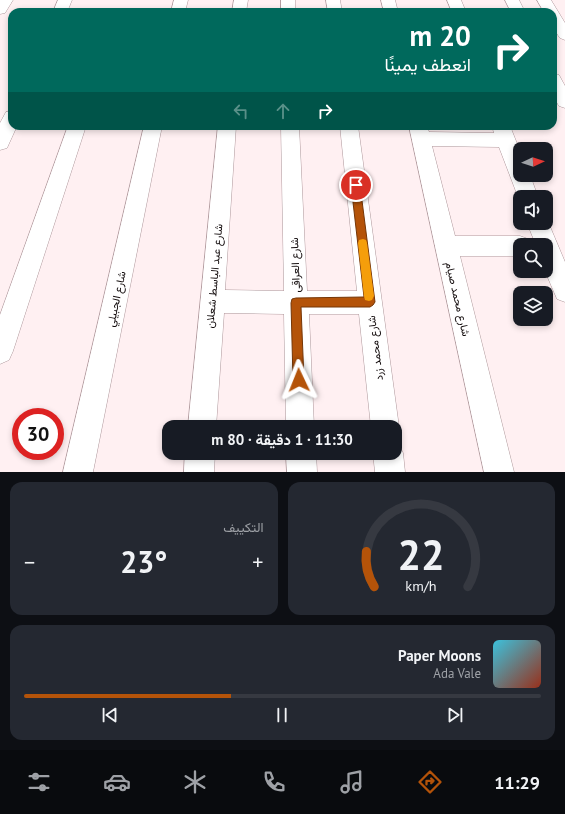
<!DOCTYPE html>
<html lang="ar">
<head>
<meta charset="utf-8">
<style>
  body { margin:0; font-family:"PT Sans",Vazirmatn,sans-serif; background:#242831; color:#f1f3f6; direction:rtl; height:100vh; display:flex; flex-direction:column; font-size:15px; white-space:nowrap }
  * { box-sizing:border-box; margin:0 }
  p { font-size:13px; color:#9ea1a6 }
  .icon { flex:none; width:22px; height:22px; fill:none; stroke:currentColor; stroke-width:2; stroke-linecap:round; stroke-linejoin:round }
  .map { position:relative; height:472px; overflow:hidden; direction:ltr }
  .panel { display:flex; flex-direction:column; gap:10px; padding:10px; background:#0d0f14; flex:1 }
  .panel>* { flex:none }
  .hud { position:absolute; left:8px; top:8px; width:549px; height:122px; border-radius:12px; box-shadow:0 2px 6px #0003; direction:rtl; background:#00695c; color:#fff; overflow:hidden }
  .needle { width:26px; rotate:86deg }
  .controls { position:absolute; left:513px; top:142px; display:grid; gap:8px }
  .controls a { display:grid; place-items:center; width:40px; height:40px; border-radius:8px; background:#171b24; box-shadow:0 2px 6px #0003; font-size:20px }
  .speed { position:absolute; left:12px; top:408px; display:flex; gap:8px; font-size:20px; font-weight:700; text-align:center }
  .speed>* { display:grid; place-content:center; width:52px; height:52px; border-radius:50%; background:#171b24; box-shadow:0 2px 6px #0003; line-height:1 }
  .speed .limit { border:6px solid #d22; background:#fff; color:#111 }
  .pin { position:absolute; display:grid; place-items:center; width:34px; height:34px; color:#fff; margin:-17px; border:2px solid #fff; border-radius:50%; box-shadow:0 1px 4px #0007 }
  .me { position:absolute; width:44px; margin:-22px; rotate:358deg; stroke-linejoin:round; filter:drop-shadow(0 0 3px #0008) }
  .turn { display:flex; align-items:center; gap:14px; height:84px; padding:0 20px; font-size:18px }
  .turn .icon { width:52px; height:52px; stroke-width:2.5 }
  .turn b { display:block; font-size:28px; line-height:34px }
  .lanes { display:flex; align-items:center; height:38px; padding:0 20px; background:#0003; justify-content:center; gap:20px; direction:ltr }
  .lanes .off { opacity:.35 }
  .big { font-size:30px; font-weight:700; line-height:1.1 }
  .panel .tile { flex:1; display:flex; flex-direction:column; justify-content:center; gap:6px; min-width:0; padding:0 14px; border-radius:12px; background:#242831 }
  .panel .dial { align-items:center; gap:0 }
  .dial svg { height:104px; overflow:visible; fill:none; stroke:#363941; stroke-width:7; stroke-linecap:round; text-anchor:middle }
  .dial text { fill:#f1f3f6; stroke:none }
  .song { display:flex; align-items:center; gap:12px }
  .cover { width:48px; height:48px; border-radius:6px; background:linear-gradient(135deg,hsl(190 70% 55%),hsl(10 70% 35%)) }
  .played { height:4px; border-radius:2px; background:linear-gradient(90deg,#b45309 40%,#363941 40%) }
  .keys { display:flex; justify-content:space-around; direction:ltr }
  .heat { display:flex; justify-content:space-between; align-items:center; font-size:22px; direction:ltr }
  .panel .tiles { flex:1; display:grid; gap:10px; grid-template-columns:1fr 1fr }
  .tile:last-child { grid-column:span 2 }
  .trip { position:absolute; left:162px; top:420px; width:240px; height:40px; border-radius:12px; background:#171b24; box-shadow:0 2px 6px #0003; font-weight:700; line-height:40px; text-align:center; direction:rtl }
  .tabs { display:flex; height:64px; justify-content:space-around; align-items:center; background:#090b0e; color:#9ea1a6 }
  .tabs .icon { width:28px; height:28px }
  .tabs .selected { color:#b45309 }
  .tabs b { font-size:18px; color:#f1f3f6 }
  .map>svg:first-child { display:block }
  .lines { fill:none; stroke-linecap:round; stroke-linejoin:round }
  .minor-casing { stroke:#ae979b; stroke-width:1 }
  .minor { fill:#fff; fill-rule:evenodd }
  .route { fill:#b45309; stroke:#753606 }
  .slow { fill:#f59e0b }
  .labels { text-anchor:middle; stroke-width:3; stroke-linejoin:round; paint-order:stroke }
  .street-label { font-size:11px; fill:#120b0c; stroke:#fff }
</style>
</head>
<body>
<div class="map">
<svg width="565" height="472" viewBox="0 0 565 472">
  <rect width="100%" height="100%" fill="#fff0f2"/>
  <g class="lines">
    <defs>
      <g id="minor">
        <path d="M0 0H13L5 13 0 14Z"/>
        <path d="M58 0H72L67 12H53Z"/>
        <path d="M174 0H188L185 12H171Z"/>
        <path d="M234 0H248L246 12H232Z"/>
        <rect x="281" y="0" width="14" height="12"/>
        <path d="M326 0H340L342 12H328Z"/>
        <path d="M381 0H395L398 12H384Z"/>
        <path d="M447 0H461L466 12H452Z"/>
        <path d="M505 0H519L525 12H511Z"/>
        <path d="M537 0H551L565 23V40L560 38 553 28V12H544Z"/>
        <path d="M553 73 559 75 565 86V108L559 106 553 96Z"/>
        <path d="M12 111V126H17L7 148 0 150V123L6 112Z"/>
        <path d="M68 126H86L13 351 9 360 0 364V315Z"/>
        <path d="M144 126H162L93 472H63Z"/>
        <path d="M218 126H236L225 290 284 291 281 126H299L307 291H357L340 126H358L399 427 395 437V427H371L359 314H309L314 427H286L284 314 224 313 216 427H188Z"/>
        <path d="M409 126H427L429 132 494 133 492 126H510L520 151V175H530L538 197H520V202L499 147 432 146 455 236H520L528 239 531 245H520V256H460L514 472H484Z"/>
        <path d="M546 217 565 262V302L557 299 545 271 546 245H536L527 223H546Z"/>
        <path d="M395 441 398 443 403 453 405 472H375L373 453H395Z"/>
        <path d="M185 453H215L214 472H184Z"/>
        <path d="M286 453H316L317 472H287Z"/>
      </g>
    </defs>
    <!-- minor casing -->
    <use href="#minor" class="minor-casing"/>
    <!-- minor -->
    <use href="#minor" class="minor"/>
  </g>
  <!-- route -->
  <path class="route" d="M356 181 360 185 375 302 373 305 370 307H301L304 380 303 384 299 386 295 384 293 380 291 303 292 299 296 298 364 297 351 185Z"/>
  <!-- slow -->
  <path class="slow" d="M363 239 366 240 367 243 374 296 372 300 369 301 365 300 364 296 358 243 359 240Z"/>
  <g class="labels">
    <!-- street labels -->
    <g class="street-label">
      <text transform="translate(295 265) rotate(-92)" y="4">شارع العراقى</text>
      <text transform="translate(214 276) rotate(-85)" y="4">شارع عبد الباسط شعلان</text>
      <text transform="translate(116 299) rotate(-78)" y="4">شارع الجبيلي</text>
      <text transform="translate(458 299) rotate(77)" y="4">شارع محمد صيام</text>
      <text transform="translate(375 348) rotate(-97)" y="4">شارع محمد زرد</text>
    </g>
  </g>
</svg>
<div class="controls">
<a><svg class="needle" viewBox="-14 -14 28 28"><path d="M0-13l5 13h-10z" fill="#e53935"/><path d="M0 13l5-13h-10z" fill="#9ea1a6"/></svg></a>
<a><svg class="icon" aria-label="sound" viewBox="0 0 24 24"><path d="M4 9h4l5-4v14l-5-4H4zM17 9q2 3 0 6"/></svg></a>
<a><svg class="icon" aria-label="search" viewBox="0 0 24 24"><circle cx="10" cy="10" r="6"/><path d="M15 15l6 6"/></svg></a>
<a><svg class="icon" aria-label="layers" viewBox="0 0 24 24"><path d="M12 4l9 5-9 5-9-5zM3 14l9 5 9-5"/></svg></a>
</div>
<div class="speed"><div class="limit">30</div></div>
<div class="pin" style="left:356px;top:185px;background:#d93025"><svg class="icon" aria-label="arrive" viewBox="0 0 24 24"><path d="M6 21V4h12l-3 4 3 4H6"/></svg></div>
<svg class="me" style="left:299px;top:380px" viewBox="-20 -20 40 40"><path d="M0-17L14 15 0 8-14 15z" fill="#b45309" stroke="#fff" stroke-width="4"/></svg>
<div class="trip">11:30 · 1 دقيقة · 80 m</div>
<div class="hud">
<div class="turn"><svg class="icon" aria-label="right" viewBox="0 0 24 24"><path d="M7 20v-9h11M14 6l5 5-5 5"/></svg><div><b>20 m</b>انعطف يمينًا</div></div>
<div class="lanes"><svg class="icon off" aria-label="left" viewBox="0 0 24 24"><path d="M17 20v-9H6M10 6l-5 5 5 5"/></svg><svg class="icon off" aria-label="ahead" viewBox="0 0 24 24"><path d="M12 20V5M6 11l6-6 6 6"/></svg><svg class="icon" aria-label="right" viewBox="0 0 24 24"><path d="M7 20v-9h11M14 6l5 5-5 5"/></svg></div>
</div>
</div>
<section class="panel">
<div class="tiles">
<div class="tile dial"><svg viewBox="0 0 100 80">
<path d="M14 69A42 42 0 1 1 86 69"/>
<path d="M14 69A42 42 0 0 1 8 42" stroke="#b45309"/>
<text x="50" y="56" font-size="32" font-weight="700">22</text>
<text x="50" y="72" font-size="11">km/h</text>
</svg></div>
<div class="tile"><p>التكييف</p>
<div class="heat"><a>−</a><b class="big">23°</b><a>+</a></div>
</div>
<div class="tile">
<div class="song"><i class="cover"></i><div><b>Paper Moons</b><p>Ada Vale</p></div></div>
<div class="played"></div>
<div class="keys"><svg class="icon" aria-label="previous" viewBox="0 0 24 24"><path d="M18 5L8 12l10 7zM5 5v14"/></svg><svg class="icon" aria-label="pause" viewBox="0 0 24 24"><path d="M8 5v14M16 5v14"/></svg><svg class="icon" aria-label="next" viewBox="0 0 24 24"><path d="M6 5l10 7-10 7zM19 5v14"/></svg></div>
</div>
</div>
</section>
<nav class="tabs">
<b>11:29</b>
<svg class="icon selected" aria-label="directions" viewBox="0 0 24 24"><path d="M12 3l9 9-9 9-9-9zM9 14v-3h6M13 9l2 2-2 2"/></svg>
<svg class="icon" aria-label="music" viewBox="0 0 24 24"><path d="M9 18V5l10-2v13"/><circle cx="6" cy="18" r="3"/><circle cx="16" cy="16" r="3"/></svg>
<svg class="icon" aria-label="phone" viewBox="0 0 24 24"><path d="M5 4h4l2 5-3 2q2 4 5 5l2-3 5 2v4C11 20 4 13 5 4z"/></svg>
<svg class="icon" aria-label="climate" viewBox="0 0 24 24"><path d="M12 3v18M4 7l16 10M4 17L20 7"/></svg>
<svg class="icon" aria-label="car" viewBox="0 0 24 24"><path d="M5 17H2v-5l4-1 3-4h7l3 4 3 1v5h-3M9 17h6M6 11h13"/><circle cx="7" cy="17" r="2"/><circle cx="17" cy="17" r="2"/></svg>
<svg class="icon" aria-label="filters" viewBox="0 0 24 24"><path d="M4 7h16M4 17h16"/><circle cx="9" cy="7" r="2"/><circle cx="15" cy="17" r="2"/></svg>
</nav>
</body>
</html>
